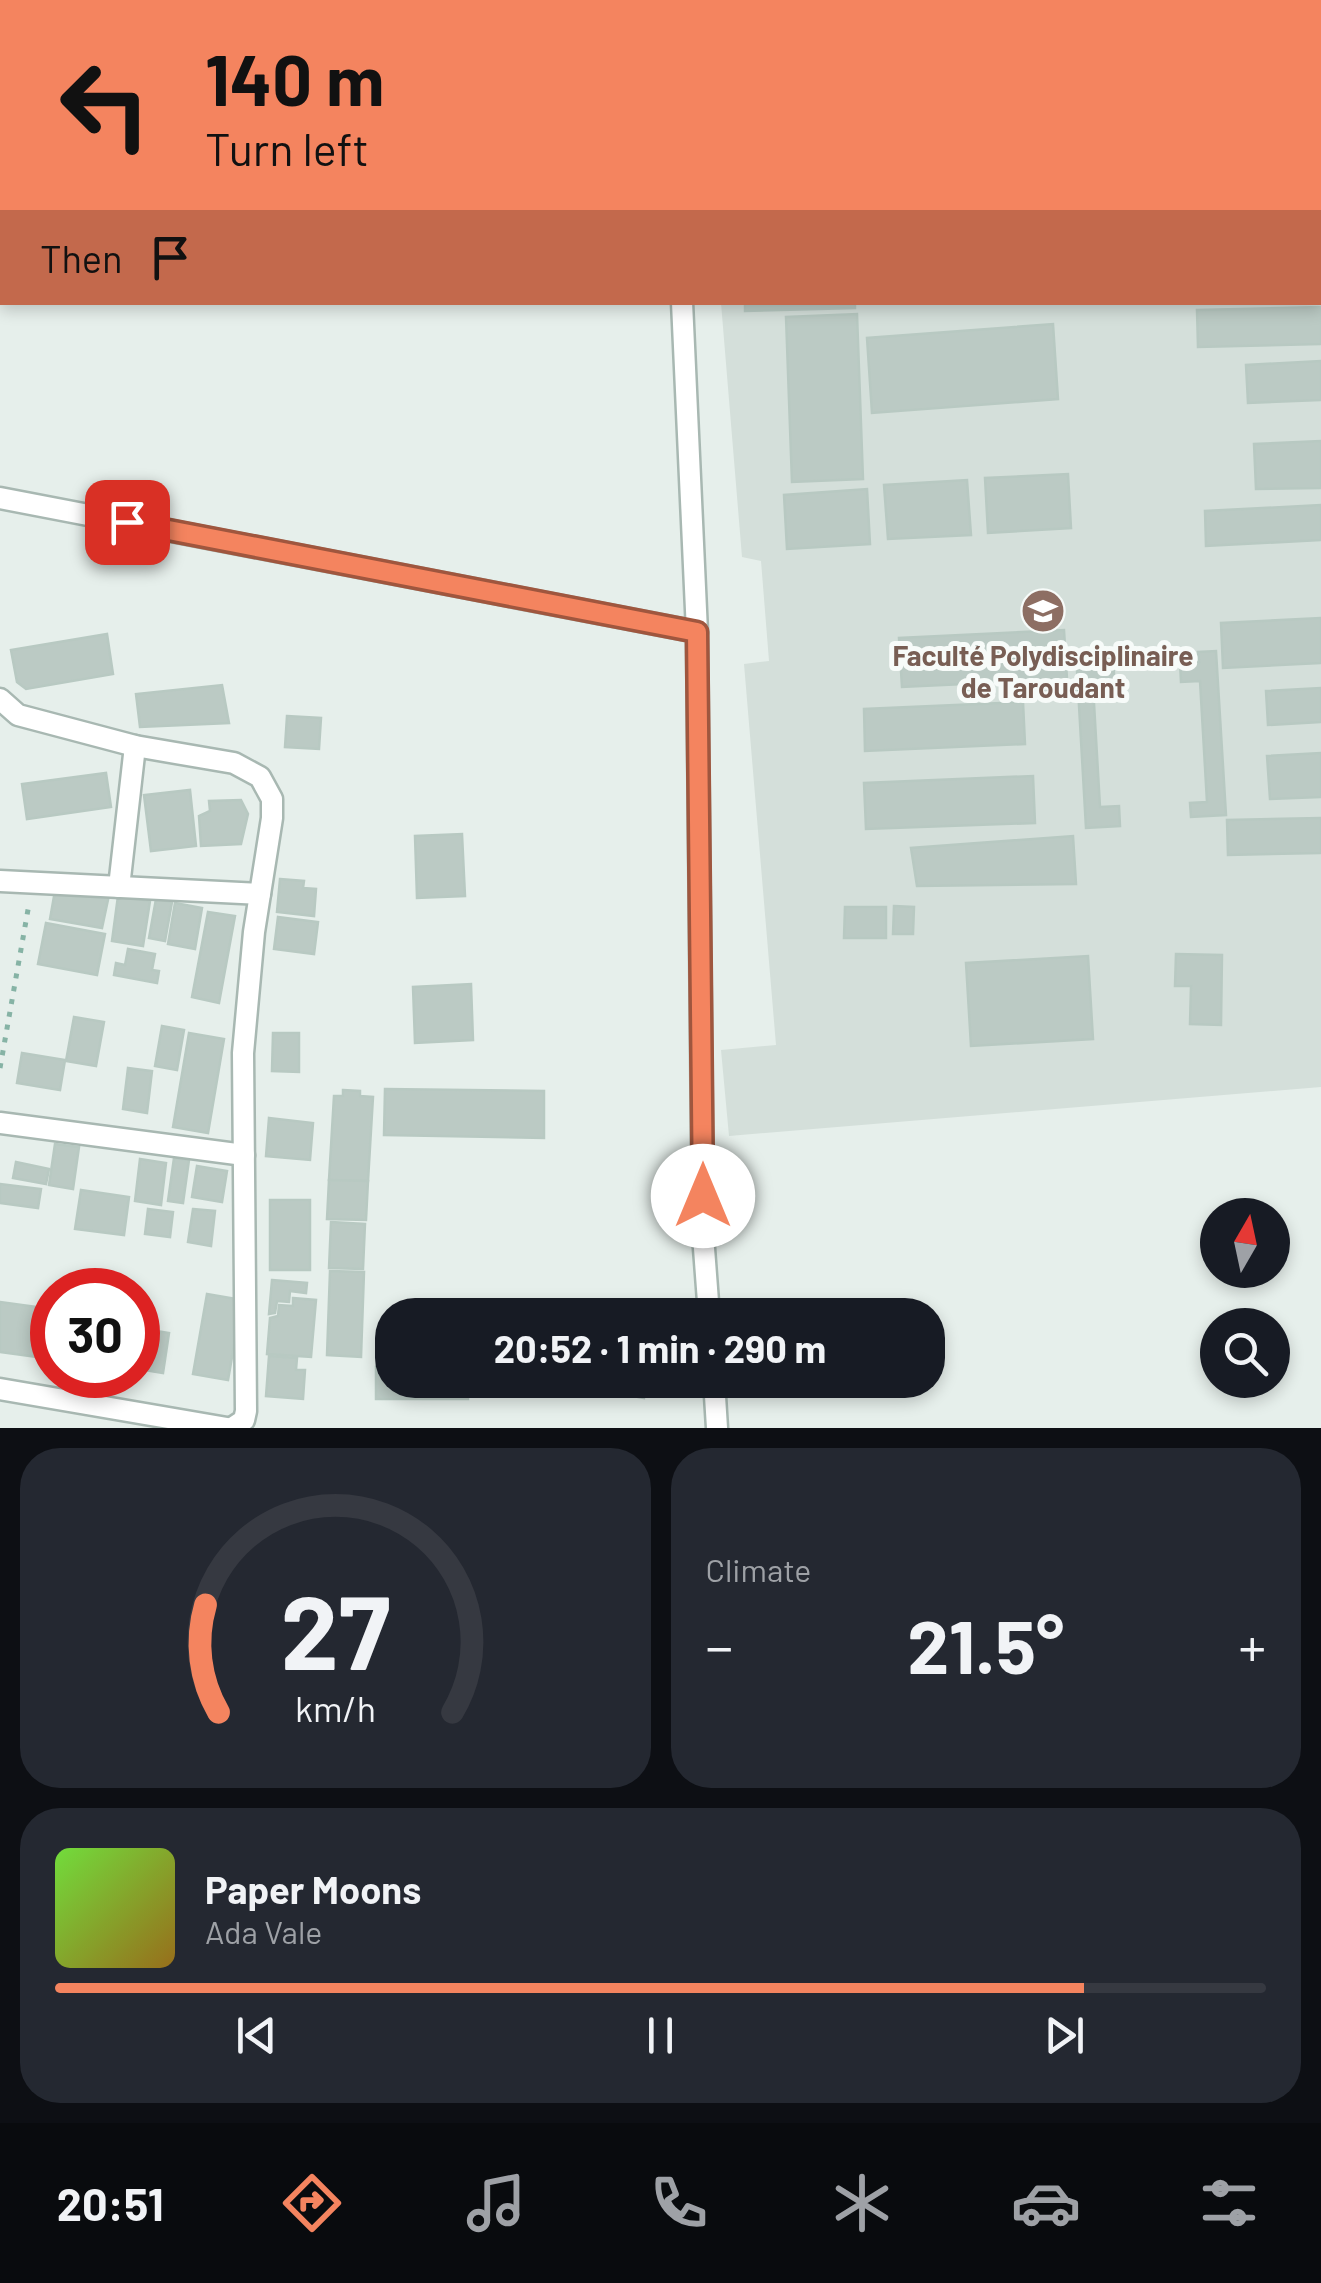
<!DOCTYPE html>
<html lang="en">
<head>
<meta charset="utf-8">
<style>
  body { margin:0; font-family:Barlow,sans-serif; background:#242831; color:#f1f3f6; height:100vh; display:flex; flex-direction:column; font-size:38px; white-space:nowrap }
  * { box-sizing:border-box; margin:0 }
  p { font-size:32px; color:#9ea1a6 }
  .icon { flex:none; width:55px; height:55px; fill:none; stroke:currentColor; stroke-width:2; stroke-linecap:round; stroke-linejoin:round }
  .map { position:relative; height:1428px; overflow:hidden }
  .drawer { display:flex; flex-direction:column; gap:20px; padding:20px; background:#0d0f14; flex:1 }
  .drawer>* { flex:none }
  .hud { position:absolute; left:0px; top:0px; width:1322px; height:305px; box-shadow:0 5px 15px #0003; background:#f4845f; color:#111; overflow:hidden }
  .needle { width:65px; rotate:9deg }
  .buttons { position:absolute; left:1200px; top:1198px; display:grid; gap:20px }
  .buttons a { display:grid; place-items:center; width:90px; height:90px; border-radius:50%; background:#171b24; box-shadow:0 5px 15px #0003; font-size:50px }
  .speed { position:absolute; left:30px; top:1268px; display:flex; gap:20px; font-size:50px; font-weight:700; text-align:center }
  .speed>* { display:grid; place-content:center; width:130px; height:130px; border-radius:50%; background:#171b24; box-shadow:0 5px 15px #0003; line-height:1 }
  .speed .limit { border:15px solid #d22; background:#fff; color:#111 }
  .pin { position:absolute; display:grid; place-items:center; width:85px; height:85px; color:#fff; margin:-42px; border-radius:20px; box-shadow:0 5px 15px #0006 }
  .me { position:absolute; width:110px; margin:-55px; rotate:0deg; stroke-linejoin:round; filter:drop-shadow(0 0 8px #0008) }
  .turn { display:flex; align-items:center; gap:35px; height:210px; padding:0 40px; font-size:45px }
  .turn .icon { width:130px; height:130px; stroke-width:2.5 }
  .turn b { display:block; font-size:70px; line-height:85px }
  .then { display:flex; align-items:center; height:95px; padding:0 40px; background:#0003; gap:20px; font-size:38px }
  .big { font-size:75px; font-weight:700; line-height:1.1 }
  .drawer .card { flex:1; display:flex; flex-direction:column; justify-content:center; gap:15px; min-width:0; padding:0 35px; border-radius:40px; background:#242831 }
  .drawer .dial { align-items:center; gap:0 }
  .dial svg { height:260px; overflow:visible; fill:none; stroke:#363941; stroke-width:7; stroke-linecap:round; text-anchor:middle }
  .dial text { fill:#f1f3f6; stroke:none }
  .song { display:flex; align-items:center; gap:30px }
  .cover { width:120px; height:120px; border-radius:15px; background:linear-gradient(135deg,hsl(100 70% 55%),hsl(40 70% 35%)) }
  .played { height:10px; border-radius:5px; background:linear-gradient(90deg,#f4845f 85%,#363941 85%) }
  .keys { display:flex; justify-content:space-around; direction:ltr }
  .heat { display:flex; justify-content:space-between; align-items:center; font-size:55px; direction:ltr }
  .drawer .tiles { flex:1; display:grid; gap:20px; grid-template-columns:1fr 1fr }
  .card:last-child { grid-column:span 2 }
  .trip { position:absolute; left:375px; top:1298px; width:570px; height:100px; border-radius:40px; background:#171b24; box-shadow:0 5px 15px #0003; font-weight:700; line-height:100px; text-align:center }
  .dock { display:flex; height:160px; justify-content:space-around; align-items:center; background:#090b0e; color:#9ea1a6 }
  .dock .icon { width:70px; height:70px }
  .dock .selected { color:#f4845f }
  .dock b { font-size:45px; color:#f1f3f6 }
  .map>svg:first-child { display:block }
  .built { fill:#d4dfda }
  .building { fill:#bbcac4; stroke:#b8c9c2; stroke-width:2.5 }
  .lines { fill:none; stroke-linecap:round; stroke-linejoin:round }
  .minor-casing { stroke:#a8b8b2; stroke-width:25 }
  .path { stroke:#86b3a5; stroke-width:5; stroke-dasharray:5 8; stroke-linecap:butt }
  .minor { stroke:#fff; stroke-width:20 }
  .route-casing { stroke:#9f563e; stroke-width:25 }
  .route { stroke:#f4845f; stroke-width:18 }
  .labels { text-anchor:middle; stroke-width:10; stroke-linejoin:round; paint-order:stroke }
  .education-label { font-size:28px; font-weight:bold; fill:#785e54; stroke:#f7fbf9 }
</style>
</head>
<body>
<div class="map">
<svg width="1321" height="1428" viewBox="0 0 1321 1428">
  <rect width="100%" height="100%" fill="#e6efeb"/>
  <!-- built -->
  <path class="built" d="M636 0H1321V1087L729 1136 721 1050 776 1045 744 664 769 661 761 561 742 557 721 303 1320 302V2Z"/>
  <!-- building -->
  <g class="building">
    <rect x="912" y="0" width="114" height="2"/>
    <path d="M1321 31V183L1320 184V31Z"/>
    <path d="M745 302H855V308L745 311Z"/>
    <path d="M1321 307V344L1198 347 1197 310Z"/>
    <path d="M857 314 863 479 792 482 786 317Z"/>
    <path d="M1053 324 1058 399 872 413 867 338Z"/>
    <path d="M1321 361V400L1248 403 1246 365Z"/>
    <path d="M1321 441V488L1256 489 1254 444Z"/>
    <path d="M1068 474 1071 528 988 533 985 478Z"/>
    <path d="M967 480 971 535 888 539 884 485Z"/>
    <path d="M867 489 870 544 787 549 784 495Z"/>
    <path d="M1321 505V540L1206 546 1205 511Z"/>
    <path d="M1321 618V663L1223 668 1221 623Z"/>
    <path d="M1064 630 1067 679 902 687 899 638Z"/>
    <path d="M107 634 113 674 26 689 17 682 11 650Z"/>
    <path d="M1216 651 1226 815 1191 817 1190 803 1207 802 1200 681 1181 682 1180 663 1199 662 1198 652Z"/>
    <path d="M1076 653H1091L1092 665 1113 663 1115 684 1093 686 1100 807 1119 806 1120 826 1086 828Z"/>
    <path d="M222 685 229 723 140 727 136 694Z"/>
    <path d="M1321 688V722L1268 725 1266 691Z"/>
    <path d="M1023 702 1025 744 865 751 864 709Z"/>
    <path d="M287 716 321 718 319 749 285 747Z"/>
    <path d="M1321 753V797L1270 799 1267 756Z"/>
    <path d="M106 773 111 807 27 819 22 784Z"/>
    <path d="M1033 776 1035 823 866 829 864 783Z"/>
    <path d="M190 790 196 846 151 851 144 795Z"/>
    <path d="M241 800 248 814 241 844 201 846 199 816 210 811 209 801Z"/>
    <path d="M1321 818V853L1228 855 1227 820Z"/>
    <path d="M462 834 465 896 417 898 415 836Z"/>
    <path d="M1073 836 1076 884 917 886 911 848Z"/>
    <path d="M280 879 304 881 303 888 316 889 314 916 277 912Z"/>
    <path d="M56 885 109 895 102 928 50 919Z"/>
    <path d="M118 896 150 901 143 946 112 941Z"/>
    <path d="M156 899 172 902 165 941 149 938Z"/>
    <path d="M175 903 202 908 195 949 168 944Z"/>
    <path d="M894 906 914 907 913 934H893Z"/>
    <path d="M845 907H886V938H844Z"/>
    <path d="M208 912 235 916 219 1003 192 997Z"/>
    <path d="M278 917 318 922 314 954 274 949Z"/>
    <path d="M46 923 105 934 97 975 38 964Z"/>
    <path d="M128 949 155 954 152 970 159 971 157 983 114 975 116 963 125 965Z"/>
    <path d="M1176 954 1222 955 1221 1025 1190 1024 1191 986H1175Z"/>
    <path d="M1088 956 1093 1039 971 1046 966 963Z"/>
    <path d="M471 984 473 1040 415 1043 413 987Z"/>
    <path d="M74 1017 104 1022 96 1066 66 1061Z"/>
    <path d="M162 1026 184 1030 177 1070 155 1066Z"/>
    <path d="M189 1033 224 1039 208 1133 173 1127Z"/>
    <path d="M273 1033H299V1072L272 1071Z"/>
    <path d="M22 1053 65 1060 60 1090 17 1083Z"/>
    <path d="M128 1068 152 1071 147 1113 123 1109Z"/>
    <path d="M385 1089 544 1091V1138L384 1135Z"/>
    <path d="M343 1090 360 1091V1096L373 1097 368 1181 329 1180 334 1096H343Z"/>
    <path d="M269 1118 313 1123 310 1160 266 1156Z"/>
    <path d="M55 1144 79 1147 73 1189 49 1185Z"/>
    <path d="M174 1158 189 1160 183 1203 168 1201Z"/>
    <path d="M140 1159 166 1163 161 1205 135 1201Z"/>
    <path d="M16 1162 49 1169 46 1184 13 1178Z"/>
    <path d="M197 1166 227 1171 222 1202 192 1197Z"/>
    <path d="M329 1180 368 1181 366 1220 327 1219Z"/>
    <path d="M0 1184 41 1189 38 1208 0 1203Z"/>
    <path d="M81 1190 129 1197 124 1235 75 1229Z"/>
    <rect x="270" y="1200" width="40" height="70"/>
    <path d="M148 1209 173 1212 170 1237 145 1234Z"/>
    <path d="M193 1209 215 1211 211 1246 188 1242Z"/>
    <path d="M331 1222 365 1224 363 1269 329 1268Z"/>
    <path d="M330 1271 364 1272 361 1357 327 1355Z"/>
    <path d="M272 1280 307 1283 306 1293 290 1291 289 1302 277 1301 275 1313 269 1314Z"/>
    <path d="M207 1294 242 1300 228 1380 193 1374Z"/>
    <path d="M293 1298 316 1300 311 1357 267 1354 270 1318 278 1316 279 1305 293 1306Z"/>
    <path d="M0 1302 52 1309V1359L0 1352Z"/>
    <path d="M138 1328 169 1333 163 1373 138 1369Z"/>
    <path d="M269 1356 297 1358 296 1370H305L303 1399 266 1396Z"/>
    <path d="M376 1367H392V1380H468V1399H376Z"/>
    <path d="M623 1380H647L644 1398 621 1394Z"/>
  </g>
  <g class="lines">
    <defs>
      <g id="minor">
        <path d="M0 498 697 632 682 302"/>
        <path d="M697 632 703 1235 709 1315"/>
        <path d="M0 699 18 715 135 746 234 763 260 777 272 799V818L254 932 243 1053 246 1411 244 1420 232 1428"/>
        <path d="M0 881 260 894"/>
        <path d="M119 887 135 746"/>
        <path d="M0 1123 244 1155"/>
        <path d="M714 1380 717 1428"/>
        <path d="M0 1389 227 1428"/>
      </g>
    </defs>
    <!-- minor casing -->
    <use href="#minor" class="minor-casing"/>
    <!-- path -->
    <path class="path" d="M0 1068 29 904"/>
    <!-- minor -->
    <use href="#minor" class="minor"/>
  </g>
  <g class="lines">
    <defs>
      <path id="route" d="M127 522 697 632 703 1196"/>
    </defs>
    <!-- route casing -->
    <use href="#route" class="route-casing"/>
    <!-- route -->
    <use href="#route" class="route"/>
  </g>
  <!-- icons -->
  <defs>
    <symbol id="university-disc" viewBox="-11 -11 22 22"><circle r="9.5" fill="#8d6e63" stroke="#f7fbf9"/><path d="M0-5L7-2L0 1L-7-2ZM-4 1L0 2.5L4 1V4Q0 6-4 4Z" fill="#fff"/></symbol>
  </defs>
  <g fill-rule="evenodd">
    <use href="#university-disc" x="1018" y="586" width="50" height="50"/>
  </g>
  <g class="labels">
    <!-- education labels -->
    <g class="education-label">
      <text x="1043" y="666">Faculté Polydisciplinaire<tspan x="1043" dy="32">de Taroudant</tspan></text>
    </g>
  </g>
</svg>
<div class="buttons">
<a><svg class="needle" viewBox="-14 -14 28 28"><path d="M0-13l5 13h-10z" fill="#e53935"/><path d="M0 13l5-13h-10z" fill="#9ea1a6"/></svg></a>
<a><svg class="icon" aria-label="search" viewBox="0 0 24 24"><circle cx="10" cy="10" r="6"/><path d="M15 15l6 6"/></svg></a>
</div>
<div class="speed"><div class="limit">30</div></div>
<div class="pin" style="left:127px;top:522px;background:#d93025"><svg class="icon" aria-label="arrive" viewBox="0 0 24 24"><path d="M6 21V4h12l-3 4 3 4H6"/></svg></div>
<svg class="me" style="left:703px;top:1196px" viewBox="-20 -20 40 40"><circle r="19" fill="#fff"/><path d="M0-13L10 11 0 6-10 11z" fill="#f4845f"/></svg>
<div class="trip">20:52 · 1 min · 290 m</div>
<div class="hud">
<div class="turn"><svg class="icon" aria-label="left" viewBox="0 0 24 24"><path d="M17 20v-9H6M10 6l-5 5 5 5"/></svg><div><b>140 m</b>Turn left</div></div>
<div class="then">Then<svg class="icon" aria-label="arrive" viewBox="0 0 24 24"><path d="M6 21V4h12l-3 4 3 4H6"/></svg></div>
</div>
</div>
<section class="drawer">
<div class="tiles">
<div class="card dial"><svg viewBox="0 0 100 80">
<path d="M14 69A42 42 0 1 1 86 69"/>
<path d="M14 69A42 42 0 0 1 10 36" stroke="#f4845f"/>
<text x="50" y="56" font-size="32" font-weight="700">27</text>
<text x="50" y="72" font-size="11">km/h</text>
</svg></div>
<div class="card"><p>Climate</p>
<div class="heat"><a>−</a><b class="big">21.5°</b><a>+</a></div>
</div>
<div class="card">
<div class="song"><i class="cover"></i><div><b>Paper Moons</b><p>Ada Vale</p></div></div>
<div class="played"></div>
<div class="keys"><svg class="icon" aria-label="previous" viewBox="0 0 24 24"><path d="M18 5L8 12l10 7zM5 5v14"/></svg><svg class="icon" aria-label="pause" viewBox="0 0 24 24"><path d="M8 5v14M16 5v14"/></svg><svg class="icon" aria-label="next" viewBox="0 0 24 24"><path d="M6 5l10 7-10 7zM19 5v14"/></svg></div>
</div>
</div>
</section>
<nav class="dock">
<b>20:51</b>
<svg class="icon selected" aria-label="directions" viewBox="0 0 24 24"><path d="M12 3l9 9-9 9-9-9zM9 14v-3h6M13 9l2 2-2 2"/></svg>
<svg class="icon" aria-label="music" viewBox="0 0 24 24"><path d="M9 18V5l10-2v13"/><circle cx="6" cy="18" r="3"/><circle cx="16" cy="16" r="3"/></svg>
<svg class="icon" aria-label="phone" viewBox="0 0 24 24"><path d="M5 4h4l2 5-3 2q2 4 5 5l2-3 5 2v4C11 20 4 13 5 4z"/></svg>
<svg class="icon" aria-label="climate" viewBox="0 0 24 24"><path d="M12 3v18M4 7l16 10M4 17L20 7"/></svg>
<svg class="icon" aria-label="car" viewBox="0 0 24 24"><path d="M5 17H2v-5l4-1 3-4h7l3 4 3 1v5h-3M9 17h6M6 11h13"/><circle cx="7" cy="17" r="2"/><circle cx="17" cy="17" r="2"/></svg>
<svg class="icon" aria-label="filters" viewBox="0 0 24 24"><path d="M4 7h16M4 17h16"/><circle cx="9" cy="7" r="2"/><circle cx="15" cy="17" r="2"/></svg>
</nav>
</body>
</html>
